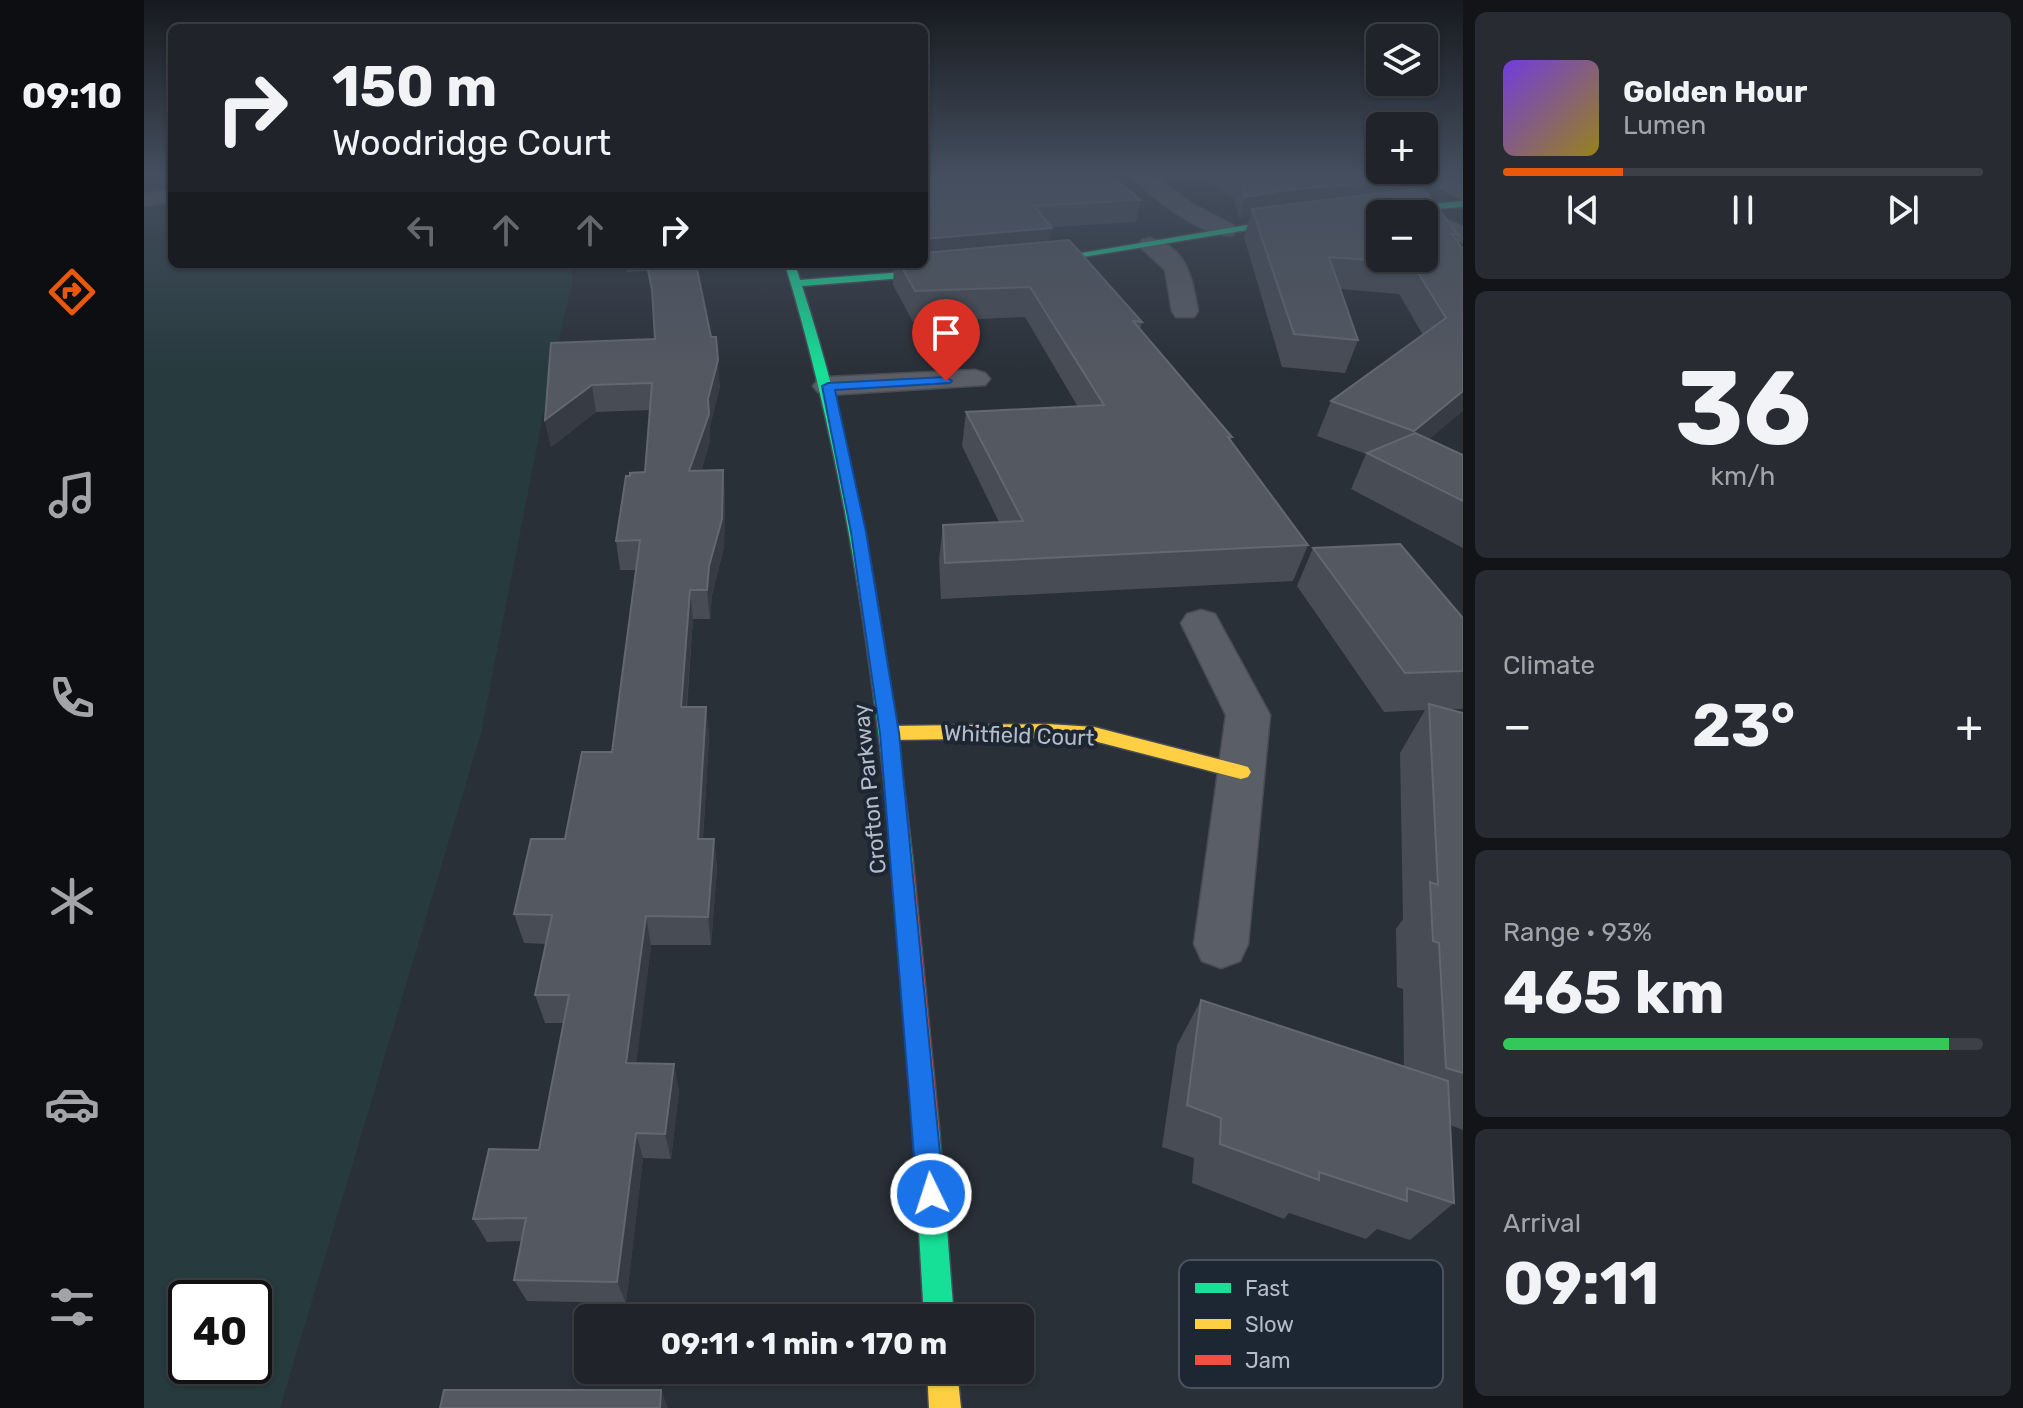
<!DOCTYPE html>
<html lang="en">
<head>
<meta charset="utf-8">
<style>
  body { margin:0; font-family:Rubik,sans-serif; background:#282c32; color:#f1f3f6; height:100vh; display:flex; flex-direction:column; font-size:30px; white-space:nowrap }
  * { box-sizing:border-box; margin:0 }
  p { font-size:26px; color:#a2a4a8 }
  .icon { flex:none; width:44px; height:44px; fill:none; stroke:currentColor; stroke-width:2; stroke-linecap:round; stroke-linejoin:round }
  .map { position:relative; flex:1; overflow:hidden }
  .drawer { display:flex; flex-direction:column; gap:12px; padding:12px; background:#121417; width:560px }
  .drawer>* { flex:none }
  .banner { position:absolute; left:24px; top:24px; width:760px; height:244px; border-radius:12px; box-shadow:0 2px 6px #0004,0 0 0 2px #3d4147; background:#20242a; color:#f1f3f6; overflow:hidden }
  .tools { position:absolute; left:1222px; top:24px; display:grid; gap:16px }
  .tools a { display:grid; place-items:center; width:72px; height:72px; border-radius:12px; background:#20242a; box-shadow:0 2px 6px #0004,0 0 0 2px #3d4147; font-size:40px }
  .speed { position:absolute; left:24px; top:1280px; display:flex; gap:16px; font-size:40px; font-weight:700; text-align:center }
  .speed>* { display:grid; place-content:center; width:104px; height:104px; border-radius:50%; background:#20242a; box-shadow:0 2px 6px #0004,0 0 0 2px #3d4147; line-height:1 }
  .speed .limit { border:4px solid #111; border-radius:12px; background:#fff; color:#111 }
  .pin { position:absolute; display:grid; place-items:center; width:68px; height:68px; color:#fff; margin:-82px -34px; border-radius:50% 50% 50% 0; rotate:-45deg; box-shadow:0 0 8px #0007 }
  .pin .icon { rotate:45deg }
  .me { position:absolute; width:88px; margin:-44px; rotate:356deg; stroke-linejoin:round; filter:drop-shadow(0 0 6px #0008) }
  .turn { display:flex; align-items:center; gap:28px; height:168px; padding:0 32px; font-size:36px }
  .turn .icon { width:104px; height:104px; stroke-width:2.5 }
  .turn b { display:block; font-size:56px; line-height:68px }
  .lanes { display:flex; align-items:center; height:76px; padding:0 32px; background:#0003; justify-content:center; gap:40px; direction:ltr }
  .lanes .off { opacity:.35 }
  .big { font-size:60px; font-weight:700; line-height:1.1 }
  .drawer .card { flex:1; display:flex; flex-direction:column; justify-content:center; gap:12px; min-width:0; padding:0 28px; border-radius:12px; background:#282c32 }
  .drawer .dial { align-items:center; gap:0 }
  .dial b { font-size:104px; line-height:1 }
  .song { display:flex; align-items:center; gap:24px }
  .cover { width:96px; height:96px; border-radius:12px; background:linear-gradient(135deg,hsl(260 70% 55%),hsl(50 70% 35%)) }
  .played { height:8px; border-radius:4px; background:linear-gradient(90deg,#ea580c 25%,#3d4147 25%) }
  .keys { display:flex; justify-content:space-around; direction:ltr }
  .heat { display:flex; justify-content:space-between; align-items:center; font-size:44px; direction:ltr }
  .charge { height:12px; border-radius:6px; background:linear-gradient(90deg,#34c759 93%,#3d4147 0) }
  .trip { position:absolute; left:430px; top:1304px; width:460px; height:80px; border-radius:12px; background:#20242a; box-shadow:0 2px 6px #0004,0 0 0 2px #3d4147; font-weight:700; line-height:80px; text-align:center }
  main { display:flex; flex:1; min-height:0 }
  .menu { display:flex; flex-direction:column; width:144px; justify-content:space-around; align-items:center; background:#0d0e11; color:#a2a4a8 }
  .menu .icon { width:56px; height:56px }
  .menu .selected { color:#ea580c }
  .menu b { font-size:36px; color:#f1f3f6 }
  .map>svg:first-child { display:block }
  .green { fill:#273a3e; fill-rule:evenodd }
  .lines { fill:none; stroke-linecap:round; stroke-linejoin:round }
  .street-casing { stroke:#484c55; stroke-width:3 }
  .fast-casing { stroke:#484c55; stroke-width:3 }
  .slow-casing { stroke:#484c55; stroke-width:3 }
  .jam-casing { stroke:#484c55; stroke-width:3 }
  .street { fill:#5a5e66; fill-rule:evenodd }
  .fast { fill:#16e098; fill-rule:evenodd }
  .slow { fill:#ffcf43; fill-rule:evenodd }
  .jam { fill:#f24e42; fill-rule:evenodd }
  .wall { fill:#474c55 }
  .shaded-wall { fill:#373c44 }
  .building { fill:#535861; stroke:#626872; stroke-width:2; fill-rule:evenodd }
  .route { fill:#1a73e8; stroke:#114b97; stroke-width:2 }
  .labels { text-anchor:middle; stroke-width:8; stroke-linejoin:round; paint-order:stroke }
  .street-label { font-size:22px; fill:#b4bcc9; stroke:#1d2633 }
  .key { fill:#1d2633; stroke:#4a5360; stroke-width:2 }
  .key-label { font-size:22px; fill:#b4bcc9 }
</style>
</head>
<body>
<main>
<nav class="menu">
<b>09:10</b>
<svg class="icon selected" aria-label="directions" viewBox="0 0 24 24"><path d="M12 3l9 9-9 9-9-9zM9 14v-3h6M13 9l2 2-2 2"/></svg>
<svg class="icon" aria-label="music" viewBox="0 0 24 24"><path d="M9 18V5l10-2v13"/><circle cx="6" cy="18" r="3"/><circle cx="16" cy="16" r="3"/></svg>
<svg class="icon" aria-label="phone" viewBox="0 0 24 24"><path d="M5 4h4l2 5-3 2q2 4 5 5l2-3 5 2v4C11 20 4 13 5 4z"/></svg>
<svg class="icon" aria-label="climate" viewBox="0 0 24 24"><path d="M12 3v18M4 7l16 10M4 17L20 7"/></svg>
<svg class="icon" aria-label="car" viewBox="0 0 24 24"><path d="M5 17H2v-5l4-1 3-4h7l3 4 3 1v5h-3M9 17h6M6 11h13"/><circle cx="7" cy="17" r="2"/><circle cx="17" cy="17" r="2"/></svg>
<svg class="icon" aria-label="filters" viewBox="0 0 24 24"><path d="M4 7h16M4 17h16"/><circle cx="9" cy="7" r="2"/><circle cx="15" cy="17" r="2"/></svg>
</nav>
<div class="map">
<svg width="1319" height="1408" viewBox="0 0 1319 1408">
  <rect width="100%" height="100%" fill="#2a3038"/>
  <!-- green -->
  <path class="green" d="M0 175H28V264H429L428 285 409 364 337 733 136 1408H0ZM42 1298H110V1366H42Z"/>
  <g class="lines">
    <defs>
      <g id="street">
        <path d="M987 175H1009L1047 203 1089 225 1092 230 1089 235C1064 241 1002 195 987 175Z"/>
        <path d="M1271 175H1296L1319 186V200Z"/>
        <path d="M28 189V201L0 206V194Z"/>
        <path d="M1280 208 1319 227V243L1280 224V214H1270Z"/>
        <path d="M1006 238C1044 247 1048 279 1054 311L1050 317H1032L1028 311 1021 270 994 245 998 240Z"/>
        <path d="M831 370 841 373 846 379 841 385 684 395 674 392 669 386 674 380 684 377Z"/>
        <path d="M1057 610 1071 614 1126 715 1104 944 1096 961 1077 968 1058 961 1050 944 1082 715 1037 623 1043 614Z"/>
      </g>
      <g id="fast">
        <path d="M1319 201V207L1234 213 1230 210Z"/>
        <path d="M1162 215 1165 220 878 267 873 264Z"/>
        <path d="M641 264H651L656 280 810 268 815 271 810 274 658 286C719 473 746 667 769 862L766 868 759 870 752 868 749 862C728 659 701 460 641 264Z"/>
        <path d="M782 1115 791 1119 795 1128 810 1318H780L769 1128 773 1119Z"/>
      </g>
      <g id="slow">
        <path d="M903 724 950 727 1097 765 1104 767 1107 772 1104 777 1097 779 950 741 903 738 746 740 737 733 746 726Z"/>
        <path d="M783 1370H813L817 1408H785Z"/>
      </g>
      <path id="jam" d="M759 854 766 856 769 862 795 1128 791 1137 782 1141 773 1137 769 1128 749 862 752 856Z"/>
    </defs>
    <!-- street casing -->
    <use href="#street" class="street-casing"/>
    <!-- fast casing -->
    <use href="#fast" class="fast-casing"/>
    <!-- slow casing -->
    <use href="#slow" class="slow-casing"/>
    <!-- jam casing -->
    <use href="#jam" class="jam-casing"/>
    <!-- street -->
    <use href="#street" class="street"/>
    <!-- fast -->
    <use href="#fast" class="fast"/>
    <!-- slow -->
    <use href="#slow" class="slow"/>
    <!-- jam -->
    <use href="#jam" class="jam"/>
  </g>
  <!-- wall -->
  <g class="wall">
    <path d="M780 175 997 200 992 222 907 227 906 242 998 322 996 330 1088 437 1086 441 1164 545 1149 581 797 599 795 560 799 525 855 522 818 446 822 412 934 407 881 317 769 322 749 285 750 265 739 266 738 264H780Z"/>
    <path d="M1055 175H1278L1275 181H1264L1261 190 1314 235 1312 239 1285 440 1319 455V548L1207 489 1222 454 1173 436 1187 401 1279 335 1255 294 1196 289 1214 340 1201 373 1138 367 1100 237 1106 216 1095 218 1090 199Z"/>
    <path d="M1302 175H1319V178L1310 179Z"/>
    <path d="M481 264H554L553 270 576 386 566 426V441L557 471 579 470 581 498 580 547 568 595 566 619H549L543 707H562L565 737 559 839H570L573 868 567 945H507L492 1063 535 1090 527 1159 499 1158 482 1303 383 1301 370 1280 377 1241 343 1242 329 1219 395 1150 419 1023H401L391 995 402 944 380 943 370 914 421 839 468 752 492 570H476L472 541 501 472 506 410 452 412 407 447 401 420 511 339 509 304 503 271 482 272Z"/>
    <path d="M1169 548 1319 618V709H1305L1319 713V1130L1306 1125 1310 1203 1266 1240 1233 1229 1222 1239 1145 1213 1140 1219 1048 1183 1050 1158 1018 1147 1033 1045 1057 1000 1260 1067 1259 989 1253 987 1252 929 1259 919 1256 753 1281 710 1240 712 1153 586Z"/>
  </g>
  <!-- shaded-wall -->
  <g class="shaded-wall">
    <path d="M1265 179 1257 200 1108 209 1106 216 1095 218 1101 197 1143 190Z"/>
    <path d="M908 228 905 251 780 262V239Z"/>
    <path d="M574 360 576 386 566 426V441L548 499 545 471Z"/>
    <path d="M448 385 452 412 407 447 401 420Z"/>
    <path d="M1319 391V411L1254 466 1270 431Z"/>
    <path d="M579 470 581 498 580 547 568 595 566 619 563 590 565 566Z"/>
    <path d="M546 590 549 619 540 737 537 707Z"/>
    <path d="M562 707 565 737 557 868 554 839Z"/>
    <path d="M570 839 573 868 567 945 564 917Z"/>
    <path d="M502 916 507 945 489 1090 482 1063Z"/>
    <path d="M530 1064 535 1090 527 1159 521 1134Z"/>
    <path d="M492 1133 499 1158 482 1303 473 1282Z"/>
    <path d="M517 1390 524 1408H516Z"/>
  </g>
  <!-- building -->
  <g class="building">
    <path d="M780 175H966L997 200 890 206 908 228 780 239Z"/>
    <path d="M1090 175H1262L1265 179 1143 190 1101 197 1096 178Z"/>
    <path d="M1279 188 1314 235 1308 234 1319 249V391L1270 431 1187 401 1302 318 1268 263 1185 257 1214 340 1150 334 1108 209ZM1236 214H1280V258H1236Z"/>
    <path d="M925 240 998 322 989 321 1088 437H1084L1164 545 801 563 799 525 879 521 822 412 960 405 886 287 771 291 756 264H780V253Z"/>
    <path d="M503 264H552L567 337H572L574 360 564 399 565 414 545 471 579 470 578 519 565 566 563 590H546L537 707H562L554 839H570L564 917 502 916 482 1063 530 1064 521 1134 492 1133 473 1282 370 1280 382 1218 329 1219 345 1149 395 1150 425 995H391L408 915 370 914 387 839H421L438 752H468L496 540 472 541 482 476H486V473L501 472 508 383 448 385 401 420 407 343 511 339 508 289Z"/>
    <path d="M1271 433 1319 455V501L1223 453Z"/>
    <path d="M1256 544 1319 618V671L1261 673 1169 548Z"/>
    <path d="M1285 704 1319 713V1073L1302 1068 1295 943 1289 941 1286 882 1294 885Z"/>
    <path d="M1057 1000 1304 1081 1310 1203 1263 1188V1201L1175 1172V1180L1076 1144 1077 1118 1043 1105Z"/>
    <path d="M300 1390H517L516 1408H296Z"/>
  </g>
  <!-- sky -->
  <linearGradient id="sky" x2="0" y2="1"><stop stop-color="#171a1f"/><stop offset="0.47" stop-color="#444e5e"/><stop offset="1" stop-color="#444e5e" stop-opacity="0"/></linearGradient>
  <rect width="1319" height="372" fill="url(#sky)"/>
  <!-- route -->
  <path class="route" d="M802 377 808 381 806 383 691 390 722 532 755 733 800 1194 796 1204 787 1208 777 1204 773 1194 736 733 707 532 678 386 684 383Z"/>
  <g class="labels">
    <!-- street labels -->
    <g class="street-label">
      <text transform="translate(875 735) rotate(2)" y="8">Whitfield Court</text>
      <text transform="translate(725 789) rotate(-96)" y="8">Crofton Parkway</text>
    </g>
  </g>
  <!-- legend -->
  <rect x="1035" y="1260" width="264" height="128" rx="12" class="key"/>
  <rect x="1051" y="1283" width="36" height="10" fill="#16e098"/>
  <rect x="1051" y="1319" width="36" height="10" fill="#ffcf43"/>
  <rect x="1051" y="1355" width="36" height="10" fill="#f24e42"/>
  <g class="key-label">
    <text x="1101" y="1296">Fast</text>
    <text x="1101" y="1332">Slow</text>
    <text x="1101" y="1368">Jam</text>
  </g>
</svg>
<div class="tools">
<a><svg class="icon" aria-label="layers" viewBox="0 0 24 24"><path d="M12 4l9 5-9 5-9-5zM3 14l9 5 9-5"/></svg></a>
<a>+</a>
<a>−</a>
</div>
<div class="speed"><div class="limit">40</div></div>
<div class="pin" style="left:802px;top:381px;background:#d93025"><svg class="icon" aria-label="arrive" viewBox="0 0 24 24"><path d="M6 21V4h12l-3 4 3 4H6"/></svg></div>
<svg class="me" style="left:787px;top:1194px" viewBox="-20 -20 40 40"><circle r="17" fill="#1a73e8" stroke="#fff" stroke-width="3"/><path d="M0-11L8 9 0 5-8 9z" fill="#fff"/></svg>
<div class="trip">09:11 · 1 min · 170 m</div>
<div class="banner">
<div class="turn"><svg class="icon" aria-label="right" viewBox="0 0 24 24"><path d="M7 20v-9h11M14 6l5 5-5 5"/></svg><div><b>150 m</b>Woodridge Court</div></div>
<div class="lanes"><svg class="icon off" aria-label="left" viewBox="0 0 24 24"><path d="M17 20v-9H6M10 6l-5 5 5 5"/></svg><svg class="icon off" aria-label="ahead" viewBox="0 0 24 24"><path d="M12 20V5M6 11l6-6 6 6"/></svg><svg class="icon off" aria-label="ahead" viewBox="0 0 24 24"><path d="M12 20V5M6 11l6-6 6 6"/></svg><svg class="icon" aria-label="right" viewBox="0 0 24 24"><path d="M7 20v-9h11M14 6l5 5-5 5"/></svg></div>
</div>
</div>
<section class="drawer">
<div class="card">
<div class="song"><i class="cover"></i><div><b>Golden Hour</b><p>Lumen</p></div></div>
<div class="played"></div>
<div class="keys"><svg class="icon" aria-label="previous" viewBox="0 0 24 24"><path d="M18 5L8 12l10 7zM5 5v14"/></svg><svg class="icon" aria-label="pause" viewBox="0 0 24 24"><path d="M8 5v14M16 5v14"/></svg><svg class="icon" aria-label="next" viewBox="0 0 24 24"><path d="M6 5l10 7-10 7zM19 5v14"/></svg></div>
</div>
<div class="card dial"><b>36</b><p>km/h</p></div>
<div class="card"><p>Climate</p>
<div class="heat"><a>−</a><b class="big">23°</b><a>+</a></div>
</div>
<div class="card"><p>Range · 93%</p><b class="big">465 km</b><div class="charge"></div></div>
<div class="card"><p>Arrival</p><b class="big">09:11</b></div>
</section>
</main>
</body>
</html>
